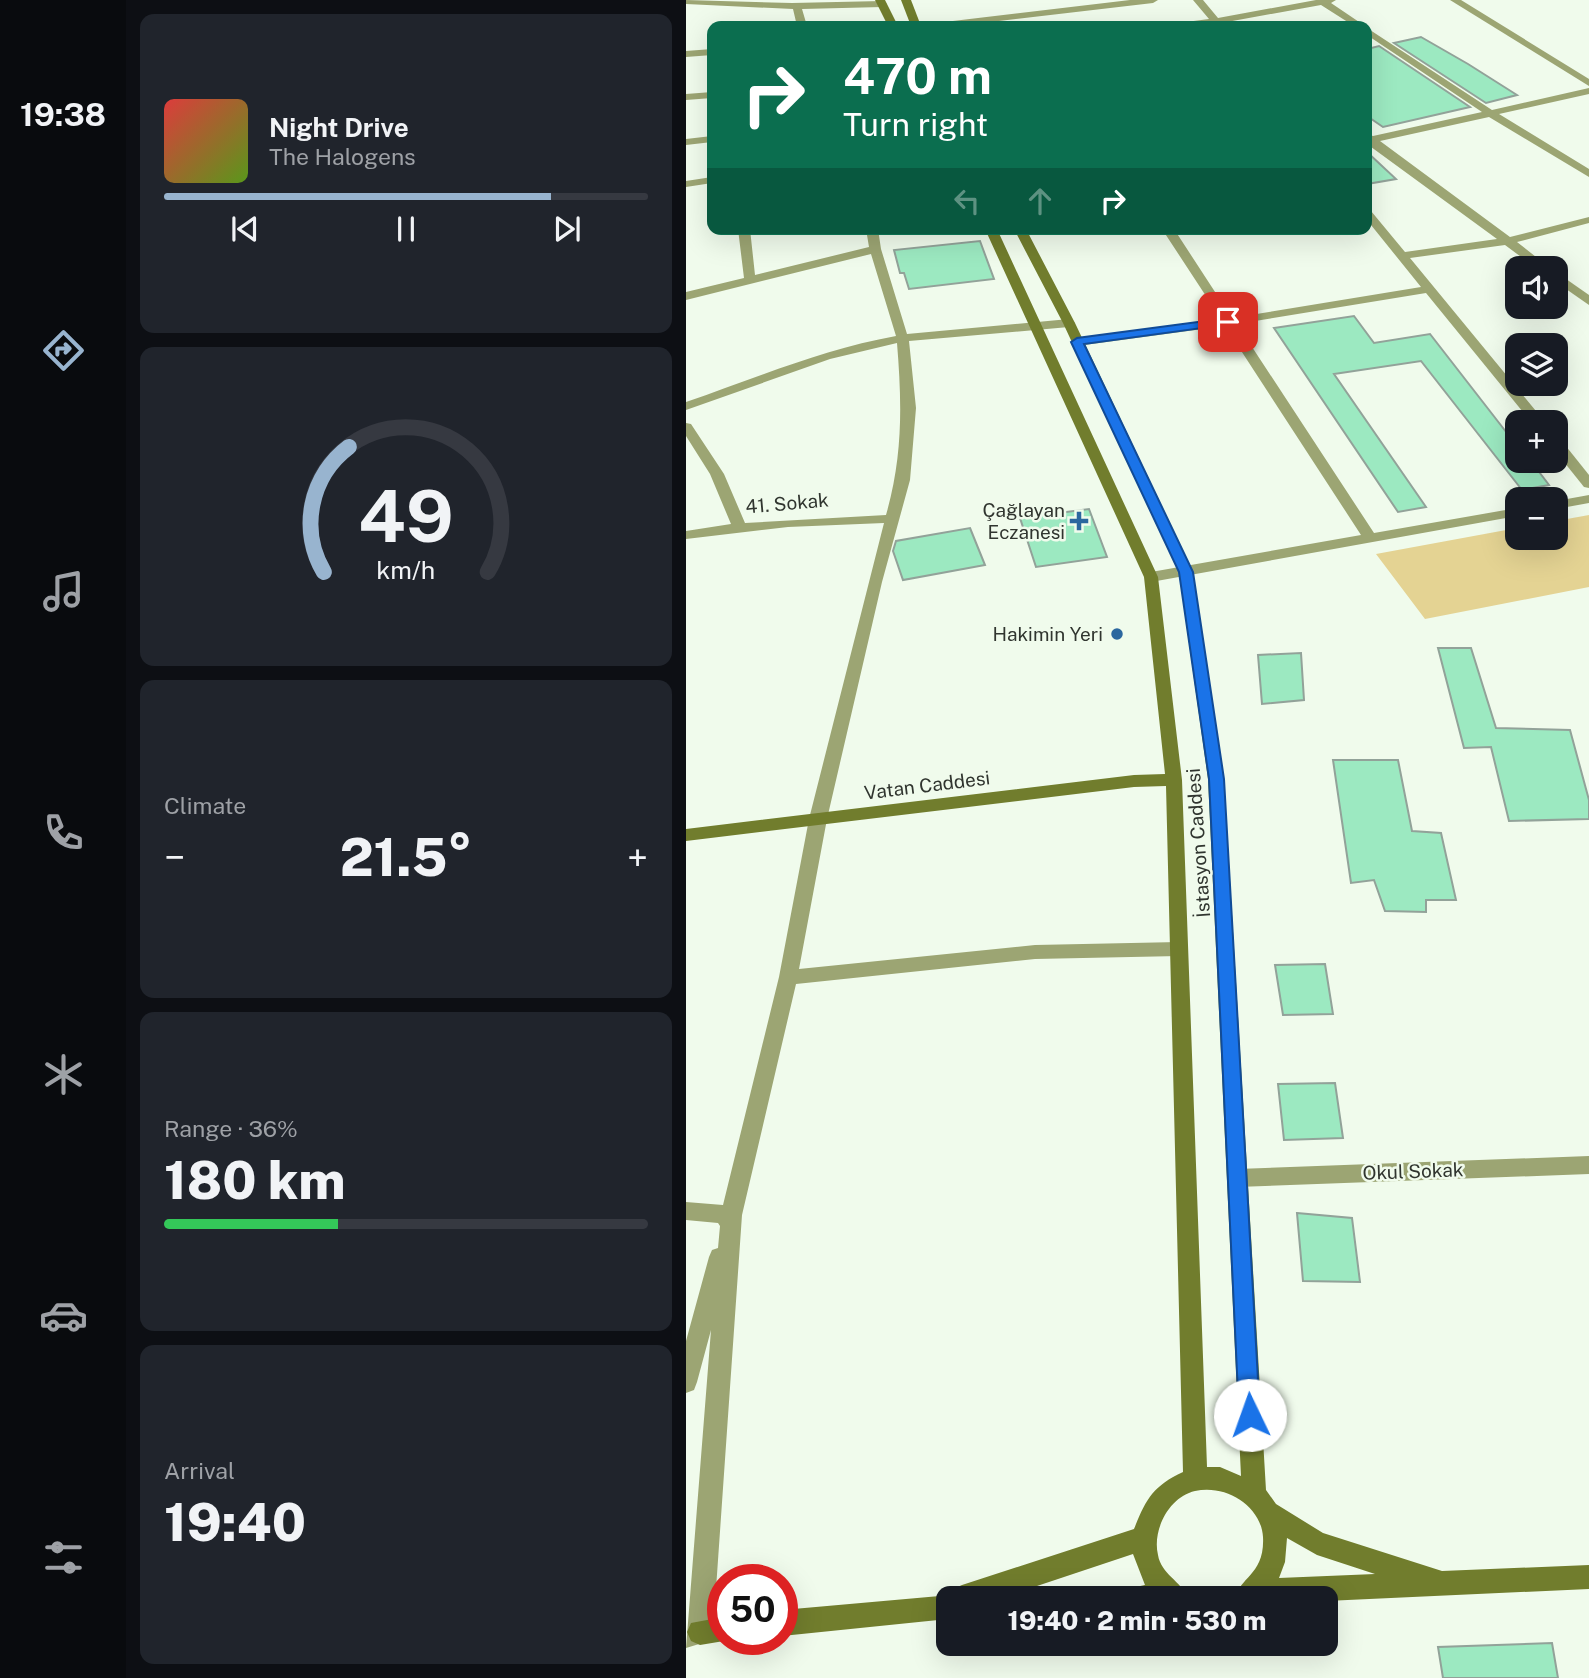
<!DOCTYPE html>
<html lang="en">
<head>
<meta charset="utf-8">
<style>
  body { margin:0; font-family:"Public Sans",sans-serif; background:#20242c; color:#f1f3f6; height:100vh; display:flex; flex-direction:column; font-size:26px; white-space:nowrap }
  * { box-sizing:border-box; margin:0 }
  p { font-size:23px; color:#9ea1a6 }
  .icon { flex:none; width:38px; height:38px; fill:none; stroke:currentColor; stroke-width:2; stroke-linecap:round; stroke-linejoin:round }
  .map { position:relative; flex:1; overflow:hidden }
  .sheet { display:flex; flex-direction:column; gap:14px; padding:14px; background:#0d0f14; width:560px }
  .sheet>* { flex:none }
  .banner { position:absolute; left:21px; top:21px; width:665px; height:214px; border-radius:14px; box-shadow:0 7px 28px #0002; background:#0b6e4f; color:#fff; overflow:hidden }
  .tools { position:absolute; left:819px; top:256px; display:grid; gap:14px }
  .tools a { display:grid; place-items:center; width:63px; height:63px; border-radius:14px; background:#171b24; box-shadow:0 7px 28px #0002; font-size:35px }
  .speed { position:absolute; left:21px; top:1564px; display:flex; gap:14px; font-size:35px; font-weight:700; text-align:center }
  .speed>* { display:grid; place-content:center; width:91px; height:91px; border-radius:50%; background:#171b24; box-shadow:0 7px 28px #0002; line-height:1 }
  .speed .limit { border:10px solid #d22; background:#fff; color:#111 }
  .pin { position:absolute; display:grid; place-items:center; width:60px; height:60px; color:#fff; margin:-30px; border-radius:14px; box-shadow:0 4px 10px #0006 }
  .me { position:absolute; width:77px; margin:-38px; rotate:357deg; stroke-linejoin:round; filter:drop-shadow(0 0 5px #0008) }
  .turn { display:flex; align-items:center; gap:24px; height:147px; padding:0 21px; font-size:32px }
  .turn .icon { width:91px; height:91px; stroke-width:2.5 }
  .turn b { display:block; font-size:49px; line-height:60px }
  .lanes { display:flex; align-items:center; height:66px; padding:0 21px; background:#0003; justify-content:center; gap:35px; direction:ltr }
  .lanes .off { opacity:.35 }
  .big { font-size:52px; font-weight:800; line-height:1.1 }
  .sheet .widget { flex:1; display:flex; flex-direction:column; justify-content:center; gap:10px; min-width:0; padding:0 24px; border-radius:14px; background:#20242c }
  .sheet .dial { align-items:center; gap:0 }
  .dial svg { height:182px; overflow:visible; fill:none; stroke:#363941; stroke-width:7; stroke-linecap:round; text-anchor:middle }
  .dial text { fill:#f1f3f6; stroke:none }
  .song { display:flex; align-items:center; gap:21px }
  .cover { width:84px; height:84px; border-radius:10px; background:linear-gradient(135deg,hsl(0 70% 55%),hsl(90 70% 35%)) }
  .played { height:7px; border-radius:4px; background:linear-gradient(90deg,#98b4cf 80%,#363941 80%) }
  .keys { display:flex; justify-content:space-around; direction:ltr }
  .heat { display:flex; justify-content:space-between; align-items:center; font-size:38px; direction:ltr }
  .charge { height:10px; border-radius:5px; background:linear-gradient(90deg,#34c759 36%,#363941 0) }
  .trip { position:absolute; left:250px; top:1586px; width:402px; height:70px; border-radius:14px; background:#171b24; box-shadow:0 7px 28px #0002; font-weight:800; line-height:70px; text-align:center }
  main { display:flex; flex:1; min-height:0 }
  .tabs { display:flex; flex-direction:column; width:126px; justify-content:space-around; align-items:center; background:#090b0e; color:#9ea1a6 }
  .tabs .icon { width:49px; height:49px }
  .tabs .current { color:#98b4cf }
  .tabs b { font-size:32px; color:#f1f3f6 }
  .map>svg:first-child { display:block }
  .green { fill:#e4d393 }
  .building { fill:#9ce9c1; stroke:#92a299; stroke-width:2 }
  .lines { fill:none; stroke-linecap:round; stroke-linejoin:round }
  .street { fill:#9ca573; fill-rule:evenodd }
  .secondary { fill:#717d2d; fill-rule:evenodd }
  .route { fill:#1a73e8; stroke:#114b97; stroke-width:2 }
  .poi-dot { fill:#2b679f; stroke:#f0fbec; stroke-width:2.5 }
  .labels { text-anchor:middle; stroke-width:5; stroke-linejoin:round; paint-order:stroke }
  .street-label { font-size:19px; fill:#30352f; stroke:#f0fbec }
  .poi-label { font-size:19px; fill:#30352f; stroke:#f0fbec; text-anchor:end }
</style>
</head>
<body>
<main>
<nav class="tabs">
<b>19:38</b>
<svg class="icon current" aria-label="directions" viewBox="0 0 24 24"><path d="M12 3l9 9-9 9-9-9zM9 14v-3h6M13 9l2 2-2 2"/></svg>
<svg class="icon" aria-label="music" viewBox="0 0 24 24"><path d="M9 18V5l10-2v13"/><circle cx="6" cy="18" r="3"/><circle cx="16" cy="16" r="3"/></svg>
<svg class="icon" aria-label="phone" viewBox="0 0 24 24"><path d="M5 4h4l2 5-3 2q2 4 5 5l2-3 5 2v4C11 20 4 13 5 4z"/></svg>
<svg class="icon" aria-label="climate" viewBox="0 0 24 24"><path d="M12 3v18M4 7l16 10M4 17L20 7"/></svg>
<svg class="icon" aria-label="car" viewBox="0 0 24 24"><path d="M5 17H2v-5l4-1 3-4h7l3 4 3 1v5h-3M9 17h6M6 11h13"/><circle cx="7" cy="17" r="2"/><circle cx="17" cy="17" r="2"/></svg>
<svg class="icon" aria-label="filters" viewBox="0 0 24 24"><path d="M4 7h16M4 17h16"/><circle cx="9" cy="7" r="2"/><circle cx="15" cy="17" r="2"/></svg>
</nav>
<section class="sheet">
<div class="widget">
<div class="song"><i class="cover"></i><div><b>Night Drive</b><p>The Halogens</p></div></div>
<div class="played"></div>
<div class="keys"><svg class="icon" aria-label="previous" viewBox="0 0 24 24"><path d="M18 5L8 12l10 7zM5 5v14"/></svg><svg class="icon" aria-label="pause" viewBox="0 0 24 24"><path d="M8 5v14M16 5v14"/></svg><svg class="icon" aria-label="next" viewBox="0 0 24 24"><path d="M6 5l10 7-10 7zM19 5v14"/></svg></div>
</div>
<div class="widget dial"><svg viewBox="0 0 100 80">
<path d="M14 69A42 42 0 1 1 86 69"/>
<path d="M14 69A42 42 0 0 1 25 14" stroke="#98b4cf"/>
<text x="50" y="56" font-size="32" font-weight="700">49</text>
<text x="50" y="72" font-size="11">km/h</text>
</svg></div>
<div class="widget"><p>Climate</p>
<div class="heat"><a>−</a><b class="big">21.5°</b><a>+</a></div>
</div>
<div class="widget"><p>Range · 36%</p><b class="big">180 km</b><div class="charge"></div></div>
<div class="widget"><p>Arrival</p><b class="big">19:40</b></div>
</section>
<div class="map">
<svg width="903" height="1678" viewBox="0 0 903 1678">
  <rect width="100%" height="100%" fill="#f0fbec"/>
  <!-- green -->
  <path class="green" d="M903 515V587L739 619 690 554 831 528V537H870V521Z"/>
  <!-- building -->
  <g class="building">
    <path d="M735 37 782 64 831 95 800 103 708 43Z"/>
    <path d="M693 46 784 107 697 127 681 116V49Z"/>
    <path d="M681 152 710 179 681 184Z"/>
    <path d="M294 241 308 279 223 289 218 273H214L208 250Z"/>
    <path d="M668 316 688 343 744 334 831 446V460H844L863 485 836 490 735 361 648 374 740 507 712 512 588 328Z"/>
    <path d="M403 509 421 557 350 567 334 518Z"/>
    <path d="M284 528 299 565 217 580 207 551 210 541Z"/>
    <path d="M752 648H785L810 728 884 730 903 800V819L823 821 805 747 778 748Z"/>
    <path d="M615 653 618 700 576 704 572 655Z"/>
    <path d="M647 760H712L726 831 755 833 770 900H740V912L699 911 688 880 665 883Z"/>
    <path d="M639 964 647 1014 597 1015 589 965Z"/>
    <path d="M649 1083 657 1138 598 1140 592 1084Z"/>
    <path d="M611 1213 666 1218 674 1282 617 1281Z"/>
    <path d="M866 1643 872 1678H757L752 1647Z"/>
  </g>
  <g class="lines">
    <!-- street -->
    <g class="street">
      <path d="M0 0 106 3 196 1 201 4 196 7 116 9 121 26H111L107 9 0 4Z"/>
      <path d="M444 0H472L467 3 271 26H245L250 23Z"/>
      <path d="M507 0H517L532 18 630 0H650L645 3 679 26H668L635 5 530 24 487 26 492 23 523 19Z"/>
      <path d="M764 0H775L903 79V86Z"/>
      <path d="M681 28 806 110 903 88V94L813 114 903 169V177L803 117 694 141 824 237 903 217V223L831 242 864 268H850L819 245 724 258 859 422H845L740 293 551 324 688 533 831 508V516L465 582 460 580 458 577 460 574 465 572 675 535 539 326 391 346 385 342 391 338 535 319 476 229H488L546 318 735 287 681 220V210L685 211 719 252 811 239 681 144V134L687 136 796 112 681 35Z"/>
      <path d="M26 49V55L0 57V51Z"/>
      <path d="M26 92V98L0 100V94Z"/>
      <path d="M26 136V142L0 145V139Z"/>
      <path d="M26 177V183L0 187V181Z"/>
      <path d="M52 229H64L69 275 183 247 180 229H192L195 249 221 334 383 319 389 323 383 327 223 341 230 408 224 480 196 582 141 819 113 969 349 945 493 942 500 944 502 949 500 954 493 956 349 959 110 984 56 1215 27 1632 23 1641 0 1648 25 1330 11 1382 8 1390 0 1393V1341L23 1257 26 1250 32 1248 34 1226 32 1223 0 1220V1202L37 1205 93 977 123 819 198 523 102 527 0 539V531L45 524 24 474 0 436V423L5 424 38 474 59 523 200 515C217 456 216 404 211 343L144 359 0 410V402C70 378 137 349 210 336L185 254 0 300V292L58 278Z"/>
      <path d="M870 272 903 295V305L870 282Z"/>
      <path d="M870 439 875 440 903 475V488L898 487 870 452Z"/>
      <path d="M903 495V503L870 509V501Z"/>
      <path d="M903 1156V1174L551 1187 544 1184 541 1178 544 1172 551 1169Z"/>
    </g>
    <!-- secondary -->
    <g class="secondary">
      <path d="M189 0H199L212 26H202Z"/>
      <path d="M215 0H225L235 26H225Z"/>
      <path d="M299 229H311L472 577 496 780 521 1467H534L555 1476 522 779 493 572 377 323 328 229H340L389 323 507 572 538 779 580 1490 590 1504 637 1533 756 1571 903 1565V1589L640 1601V1598H550C553 1577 579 1575 577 1537 575 1505 539 1484 509 1491 483 1497 466 1530 472 1555 475 1574 495 1581 502 1598H437L440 1589 459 1585 447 1554 315 1598H262V1619L96 1636V1610L265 1595 267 1589 276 1585 448 1529C460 1499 467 1486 497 1472L480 786 448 787 0 841V829L448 775 479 774 458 577ZM601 1538 631 1555 689 1574 593 1578 599 1562Z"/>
      <path d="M37 1617V1640H44L14 1645 5 1641 1 1632 5 1623Z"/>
    </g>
  </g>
  <!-- route -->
  <path class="route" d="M542 318 546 319V324L398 344 507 572 538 779 574 1415 571 1422 564 1425 556 1422 553 1415 523 779 493 572 385 342 391 338Z"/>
  <!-- markers -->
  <g class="poi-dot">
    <path d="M389.5 510.5h7v7h7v7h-7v7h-7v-7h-7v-7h7z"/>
    <circle cx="431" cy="634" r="7"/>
  </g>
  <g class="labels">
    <!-- street labels -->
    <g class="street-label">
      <text transform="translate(101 503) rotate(-5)" y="7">41. Sokak</text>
      <text transform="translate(241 785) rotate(-7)" y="7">Vatan Caddesi</text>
      <text transform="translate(512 843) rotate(-94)" y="7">İstasyon Caddesi</text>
      <text transform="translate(727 1171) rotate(-2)" y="7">Okul Sokak</text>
    </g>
    <!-- poi labels -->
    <g class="poi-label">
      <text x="379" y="517">Çağlayan<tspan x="379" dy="22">Eczanesi</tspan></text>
      <text x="417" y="641">Hakimin Yeri</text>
    </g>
  </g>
</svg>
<div class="tools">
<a><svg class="icon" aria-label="sound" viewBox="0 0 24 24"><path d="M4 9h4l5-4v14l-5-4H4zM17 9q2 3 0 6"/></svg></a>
<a><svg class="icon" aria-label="layers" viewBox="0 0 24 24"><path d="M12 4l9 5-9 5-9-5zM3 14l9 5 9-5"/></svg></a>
<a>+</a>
<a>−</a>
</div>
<div class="speed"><div class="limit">50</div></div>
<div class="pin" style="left:542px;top:322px;background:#d93025"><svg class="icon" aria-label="arrive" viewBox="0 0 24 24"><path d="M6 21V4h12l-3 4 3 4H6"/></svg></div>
<svg class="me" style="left:564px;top:1415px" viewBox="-20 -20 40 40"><circle r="19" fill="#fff"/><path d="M0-13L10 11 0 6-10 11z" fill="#1a73e8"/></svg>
<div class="trip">19:40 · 2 min · 530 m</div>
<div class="banner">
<div class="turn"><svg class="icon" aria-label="right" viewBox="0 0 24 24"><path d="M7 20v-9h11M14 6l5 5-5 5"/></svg><div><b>470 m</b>Turn right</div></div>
<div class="lanes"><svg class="icon off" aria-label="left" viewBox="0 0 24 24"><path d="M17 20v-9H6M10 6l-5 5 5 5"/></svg><svg class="icon off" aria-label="ahead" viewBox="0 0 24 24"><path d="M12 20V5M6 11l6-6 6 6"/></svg><svg class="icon" aria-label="right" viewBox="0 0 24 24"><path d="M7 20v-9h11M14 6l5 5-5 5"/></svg></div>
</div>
</div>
</main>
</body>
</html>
